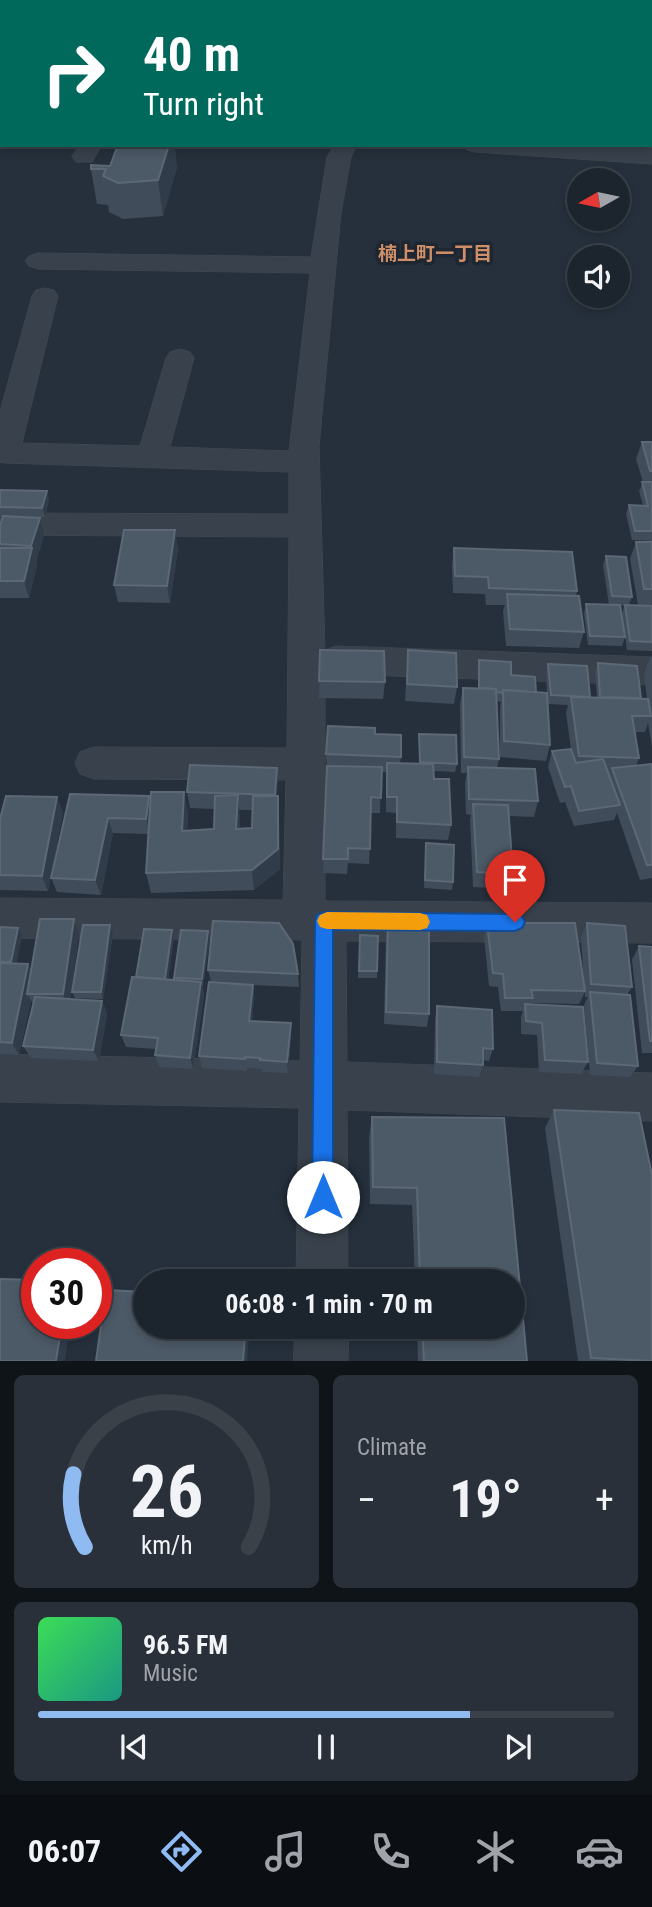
<!DOCTYPE html>
<html lang="en">
<head>
<meta charset="utf-8">
<style>
  body { margin:0; font-family:"Roboto Condensed","Noto Sans JP",sans-serif; background:#293039; color:#f1f3f6; height:100vh; display:flex; flex-direction:column; font-size:26px; white-space:nowrap }
  * { box-sizing:border-box; margin:0 }
  p { font-size:23px; color:#a0a4aa }
  .icon { flex:none; width:38px; height:38px; fill:none; stroke:currentColor; stroke-width:2; stroke-linecap:round; stroke-linejoin:round }
  .map { position:relative; height:1361px; overflow:hidden }
  .sheet { display:flex; flex-direction:column; gap:14px; padding:14px; background:#0f1419; flex:1 }
  .sheet>* { flex:none }
  .guide { position:absolute; left:0px; top:0px; width:653px; height:147px; box-shadow:0 4px 10px #0003,0 0 0 2px #3a4149; background:#00695c; color:#fff; overflow:hidden }
  .needle { width:46px; rotate:261deg }
  .buttons { position:absolute; left:567px; top:168px; display:grid; gap:14px }
  .buttons a { display:grid; place-items:center; width:63px; height:63px; border-radius:50%; background:#1c242d; box-shadow:0 4px 10px #0003,0 0 0 2px #3a4149; font-size:35px }
  .speed { position:absolute; left:21px; top:1248px; display:flex; gap:14px; font-size:35px; font-weight:700; text-align:center }
  .speed>* { display:grid; place-content:center; width:91px; height:91px; border-radius:50%; background:#1c242d; box-shadow:0 4px 10px #0003,0 0 0 2px #3a4149; line-height:1 }
  .speed .limit { border:10px solid #d22; background:#fff; color:#111 }
  .pin { position:absolute; display:grid; place-items:center; width:60px; height:60px; color:#fff; margin:-72px -30px; border-radius:50% 50% 50% 0; rotate:-45deg; box-shadow:0 0 7px #0007 }
  .pin .icon { rotate:45deg }
  .me { position:absolute; width:77px; margin:-38px; rotate:0deg; stroke-linejoin:round; filter:drop-shadow(0 0 5px #0008) }
  .turn { display:flex; align-items:center; gap:24px; height:147px; padding:0 28px; font-size:32px }
  .turn .icon { width:91px; height:91px; stroke-width:2.5 }
  .turn b { display:block; font-size:49px; line-height:60px }
  .big { font-size:52px; font-weight:700; line-height:1.1 }
  .sheet .widget { flex:1; display:flex; flex-direction:column; justify-content:center; gap:10px; min-width:0; padding:0 24px; border-radius:10px; background:#293039 }
  .sheet .dial { align-items:center; gap:0 }
  .dial svg { height:182px; overflow:visible; fill:none; stroke:#3a4149; stroke-width:7; stroke-linecap:round; text-anchor:middle }
  .dial text { fill:#f1f3f6; stroke:none }
  .song { display:flex; align-items:center; gap:21px }
  .cover { width:84px; height:84px; border-radius:10px; background:linear-gradient(135deg,hsl(130 70% 55%),hsl(170 70% 35%)) }
  .played { height:7px; border-radius:4px; background:linear-gradient(90deg,#8fbaf2 75%,#3a4149 75%) }
  .keys { display:flex; justify-content:space-around; direction:ltr }
  .heat { display:flex; justify-content:space-between; align-items:center; font-size:38px; direction:ltr }
  .sheet .tiles { flex:1; display:grid; gap:14px; grid-template-columns:1fr 1fr }
  .widget:last-child { grid-column:span 2 }
  .trip { position:absolute; left:133px; top:1269px; width:392px; height:70px; border-radius:35px; background:#1c242d; box-shadow:0 4px 10px #0003,0 0 0 2px #3a4149; font-weight:700; line-height:70px; text-align:center }
  .tab-bar { display:flex; height:112px; justify-content:space-around; align-items:center; background:#0b0e12; color:#a0a4aa }
  .tab-bar .icon { width:49px; height:49px }
  .tab-bar .current { color:#8fbaf2 }
  .tab-bar b { font-size:32px; color:#f1f3f6 }
  .map>svg:first-child { display:block }
  .lines { fill:none; stroke-linecap:round; stroke-linejoin:round }
  .street-casing { stroke:#424b55; stroke-width:1 }
  .secondary-casing { stroke:#424b55; stroke-width:2 }
  .street { fill:#39424c; fill-rule:evenodd }
  .secondary { fill:#47515f; fill-rule:evenodd }
  .wall { fill:#404c5a; fill-rule:evenodd }
  .shaded-wall { fill:#303c49 }
  .building { fill:#4c5966; stroke:#5c6875; stroke-width:2 }
  .route { fill:#1a73e8; stroke:#114b97; stroke-width:2 }
  .slow { fill:#f59e0b }
  .labels { text-anchor:middle; stroke-width:7; stroke-linejoin:round; paint-order:stroke }
  .far-neighbourhood-label { font-size:19px; font-weight:bold; fill:#cf8f68; stroke:#1e2731 }
</style>
</head>
<body>
<div class="map">
<svg width="652" height="1361" viewBox="0 0 652 1361">
  <rect width="100%" height="100%" fill="#25303c"/>
  <g class="lines">
    <defs>
      <g id="street">
        <path d="M284 0H303L283 2Z"/>
        <path d="M80 145H102L92 162H76L72 157Z"/>
        <path d="M335 145H357L351 157 341 213 319 446 325 650 336 646 652 657V685L336 674 325 671V901L652 903V943L346 941 347 1062 652 1073V1121L347 1110 348 1281H296L299 1108 0 1102V1054L300 1061 302 940 0 938V898L283 900 286 780 94 779 80 774 75 763 80 752 94 747 287 748 289 537 0 535V513L289 514V472L4 463 0 462V411L32 296 36 290 45 288 54 290 58 296 22 443 140 446 166 358 170 352 180 349 190 352 194 358 170 447 289 451 310 273 38 269 29 266 25 261 29 256 38 253 311 257 327 157Z"/>
        <path d="M464 145H580L652 150V164L475 152 467 150Z"/>
        <path d="M295 1326H349L348 1361H294Z"/>
      </g>
      <g id="secondary">
        <path d="M336 0H366L367 2H337Z"/>
        <rect x="651" y="56" width="1" height="13"/>
      </g>
    </defs>
    <!-- street casing -->
    <use href="#street" class="street-casing"/>
    <!-- secondary casing -->
    <use href="#secondary" class="secondary-casing"/>
    <!-- street -->
    <use href="#street" class="street"/>
    <!-- secondary -->
    <use href="#secondary" class="secondary"/>
  </g>
  <!-- wall -->
  <g class="wall">
    <path d="M33 0H94L92 2H34Z"/>
    <path d="M177 167 163 216 123 219 109 212 108 205 97 204 91 169Z"/>
    <path d="M642 442H652V541L632 540 626 514 629 505H643L639 491 643 482 636 459Z"/>
    <path d="M0 490 49 500 45 517H25L44 535 36 562 37 565 29 598H0V526L3 517H0Z"/>
    <path d="M636 542H652V651L627 650 622 614 624 606 620 605 625 637 622 646 588 645 584 613 586 604 609 605 603 565 606 556 632 597 629 605H638L630 559Z"/>
    <path d="M178 548 170 603 118 602 114 585Z"/>
    <path d="M454 548 577 591 576 596 584 632 579 648 506 646 503 611 505 605H486L485 594 453 593 452 565Z"/>
    <path d="M320 650 385 682 383 699 319 698Z"/>
    <path d="M408 650 457 687 454 704 405 701Z"/>
    <path d="M650 657H652V747L648 723 645 732H634L639 758 636 766 652 764V878L640 880 617 813 614 820 574 826 565 802 560 803 548 767 552 751 571 749 566 713 568 705 548 704 550 745 546 761 500 757V707L501 702 497 701 499 759 497 768 538 801 534 817 509 816 513 874 509 889 473 887 470 819 471 815 466 814 465 783 467 773H461L460 704 463 688H478V669L479 660 511 675 536 693H547L546 673 548 664 590 697H597L595 671 598 663 641 698 647 699 644 674Z"/>
    <path d="M419 734 457 764 455 772 434 771V779L451 825 448 840 396 838V813L386 812V772H381L380 813H371L369 864 348 863 347 874 323 873 327 770 326 754 401 757 400 763 419 764Z"/>
    <path d="M277 768V796L279 817 280 869 254 890 151 893 146 873 148 834 113 833 101 895 57 892 51 878 70 794 149 796 151 802 188 813 187 830 214 829V809L190 808 187 792ZM239 810H252V828L240 829Z"/>
    <path d="M63 812 48 891 0 890V819Z"/>
    <path d="M426 843 453 882 452 890 424 888Z"/>
    <path d="M74 919 79 933 70 999 102 1001 107 1014 99 1061 31 1058 23 1046 33 1004 31 1000 19 1055 0 1054V927L22 935 16 964H28L31 970Z"/>
    <path d="M388 920 429 1014 427 1027 384 1024 386 934Z"/>
    <path d="M487 923 584 986 581 937 587 923 632 987 627 995 638 1066 630 1077 590 1075 584 1005 588 997H585V992L579 1004 531 1003 530 1005 588 1062 581 1074 539 1072 537 1035 521 1034V1017L523 1011H501L498 987 489 986 484 937Z"/>
    <path d="M110 925 113 933 103 999 75 998 72 992Z"/>
    <path d="M208 931 210 938 203 986H202L204 995 193 1069 159 1067 155 1055 156 1049 126 1047 121 1035 136 977 174 937 168 979 175 980 174 978Z"/>
    <path d="M360 935 377 971V978H358Z"/>
    <path d="M639 946 652 947V1053H642L632 960Z"/>
    <path d="M208 970 298 974 299 987 253 985 254 998 252 1021 291 1035 288 1073 262 1072V1069L247 1068V1071L202 1068 199 1056 211 982Z"/>
    <path d="M437 1006 493 1049 489 1061 483 1060V1065L479 1077 434 1074 435 1019Z"/>
    <path d="M554 1110 652 1361H578L545 1128Z"/>
    <path d="M372 1117 504 1118 527 1361H418L417 1326H513V1281H415L412 1205 370 1204 369 1137Z"/>
  </g>
  <!-- shaded-wall -->
  <g class="shaded-wall">
    <path d="M70 0H94L92 2H71Z"/>
    <path d="M169 145H175L177 167 163 216 158 180Z"/>
    <path d="M47 491 49 500 45 517 42 508Z"/>
    <path d="M40 518 44 535 36 562 37 565 29 598 24 581 32 549 31 546Z"/>
    <path d="M175 530 178 548 170 603 167 586Z"/>
    <path d="M277 768 278 783 276 811 275 795Z"/>
    <path d="M184 792 188 813 186 851 182 831Z"/>
    <path d="M238 795 240 817 239 850 236 829Z"/>
    <path d="M149 796 153 811 150 834 146 819Z"/>
    <path d="M278 796 280 869 254 890 252 870Z"/>
    <path d="M57 797 63 812 48 891 42 876Z"/>
    <path d="M108 818 113 833 101 895 95 880Z"/>
    <path d="M74 919 79 933 69 1006 63 994Z"/>
    <path d="M110 925 113 933 103 999 101 992Z"/>
    <path d="M18 928 22 935 15 969 11 962Z"/>
    <path d="M172 930 174 937 167 986 165 979Z"/>
    <path d="M208 931 210 938 203 986 202 979Z"/>
    <path d="M28 964 35 978 27 994 31 1000 19 1055 12 1043Z"/>
    <path d="M201 982 204 995 193 1069 190 1058Z"/>
    <path d="M253 985 254 998 251 1033 249 1021Z"/>
    <path d="M102 1001 107 1014 99 1061 93 1050Z"/>
    <path d="M291 1023V1035L288 1073 287 1062Z"/>
    <path d="M62 1323H70L65 1361H57Z"/>
    <path d="M246 1326H250L247 1361H243Z"/>
  </g>
  <!-- building -->
  <g class="building">
    <path d="M118 145H169L158 180 118 183 103 176 106 169H91V165L110 166Z"/>
    <path d="M642 442H652V471H650Z"/>
    <path d="M642 482H652V531H635L629 505 648 506Z"/>
    <path d="M0 490 47 491 42 508 0 507Z"/>
    <path d="M3 516 40 518 31 546 0 544V526Z"/>
    <path d="M124 530H175L167 586 114 585Z"/>
    <path d="M636 542H652V589H644Z"/>
    <path d="M0 548H32L24 581H0Z"/>
    <path d="M454 548 572 552 577 591 489 588 488 577 455 576Z"/>
    <path d="M606 556 626 557 632 597 612 596Z"/>
    <path d="M507 594 579 596 584 632 510 629Z"/>
    <path d="M586 604 620 605 625 637 590 636Z"/>
    <path d="M625 605 652 606V642L630 641Z"/>
    <path d="M320 650 384 651 385 682 319 681Z"/>
    <path d="M408 650 456 653 457 687 407 684Z"/>
    <path d="M479 660 511 662V675L535 677 536 693 503 690V693L496 692V689L479 688Z"/>
    <path d="M598 663 637 666 641 698 600 697Z"/>
    <path d="M548 664 587 666 590 697 551 695Z"/>
    <path d="M463 688 496 689 499 759 464 757Z"/>
    <path d="M503 690 547 693 550 745 504 741Z"/>
    <path d="M571 697 648 699 651 716H632L639 758 579 756Z"/>
    <path d="M328 726 375 728V734L401 735V757L326 754Z"/>
    <path d="M419 734 456 735 457 764 420 762Z"/>
    <path d="M571 749 576 763 603 759 620 805 579 811 571 786 565 787 552 751Z"/>
    <path d="M387 763 433 764 434 779H449L451 825 397 822V797H387Z"/>
    <path d="M652 764V865H647L612 768Z"/>
    <path d="M190 765 277 768 275 795 187 792Z"/>
    <path d="M327 766 382 767 381 798 371 797 370 849 348 848V859H323Z"/>
    <path d="M468 767 535 769 538 801 469 799Z"/>
    <path d="M151 792H184L182 831 214 829 215 796 238 795 236 829 252 828 253 796H278V849L252 870 146 873Z"/>
    <path d="M70 794 149 796 146 819 108 818 95 880 51 878Z"/>
    <path d="M6 796 57 797 42 876 0 875V819Z"/>
    <path d="M473 804 508 805 513 874 477 872Z"/>
    <path d="M426 843 454 845 453 882 425 880Z"/>
    <path d="M40 919H74L63 994H27Z"/>
    <path d="M388 920 429 921V1014L386 1012Z"/>
    <path d="M213 921 279 923 293 944 298 974 208 970Z"/>
    <path d="M487 923H575L585 991 531 990 533 998H505L503 974 493 973Z"/>
    <path d="M587 923 625 926 632 987 591 984Z"/>
    <path d="M83 925H110L101 992H72Z"/>
    <path d="M0 927 18 928 11 962H0Z"/>
    <path d="M144 929 172 930 165 979 136 977Z"/>
    <path d="M181 930 208 931 202 979 174 978Z"/>
    <path d="M360 935 378 936 377 971H359Z"/>
    <path d="M639 946 652 947V1041H650Z"/>
    <path d="M0 963 28 964 12 1043 0 1042Z"/>
    <path d="M132 977 201 982 190 1058 155 1055 158 1038 121 1035Z"/>
    <path d="M209 982 253 985 249 1021 291 1023 287 1062 260 1060V1058L245 1057V1059L199 1056Z"/>
    <path d="M590 992 630 995 638 1066 597 1063Z"/>
    <path d="M35 997 102 1001 93 1050 23 1046Z"/>
    <path d="M525 1004 583 1007 588 1062 545 1060 542 1023 526 1021Z"/>
    <path d="M437 1006 492 1010 493 1049 483 1048V1065L437 1062Z"/>
    <path d="M554 1110 639 1113 652 1175V1361L591 1358Z"/>
    <path d="M372 1117 504 1118 527 1361H424L422 1326H513V1281H420L417 1188 373 1187Z"/>
    <path d="M0 1279 37 1280V1323H62L56 1361H0Z"/>
    <path d="M106 1290 145 1292V1326H246L243 1361H96Z"/>
  </g>
  <!-- route -->
  <path class="route" d="M324 912 515 914 522 916 525 922 522 928 515 931 333 930V1197L330 1205 323 1208 315 1205 312 1197 315 921 317 915Z"/>
  <!-- slow -->
  <path class="slow" d="M327 912 420 913 427 915 430 922 427 928 420 930 327 929 320 927 317 921 320 915Z"/>
  <g class="labels">
    <!-- far-neighbourhood labels -->
    <g class="far-neighbourhood-label">
      <text x="435" y="260">楠上町一丁目</text>
    </g>
  </g>
</svg>
<div class="buttons">
<a><svg class="needle" viewBox="-14 -14 28 28"><path d="M0-13l5 13h-10z" fill="#e53935"/><path d="M0 13l5-13h-10z" fill="#a0a4aa"/></svg></a>
<a><svg class="icon" aria-label="sound" viewBox="0 0 24 24"><path d="M4 9h4l5-4v14l-5-4H4zM17 9q2 3 0 6"/></svg></a>
</div>
<div class="speed"><div class="limit">30</div></div>
<div class="pin" style="left:515px;top:922px;background:#d93025"><svg class="icon" aria-label="arrive" viewBox="0 0 24 24"><path d="M6 21V4h12l-3 4 3 4H6"/></svg></div>
<svg class="me" style="left:323px;top:1197px" viewBox="-20 -20 40 40"><circle r="19" fill="#fff"/><path d="M0-13L10 11 0 6-10 11z" fill="#1a73e8"/></svg>
<div class="trip">06:08 · 1 min · 70 m</div>
<div class="guide">
<div class="turn"><svg class="icon" aria-label="right" viewBox="0 0 24 24"><path d="M7 20v-9h11M14 6l5 5-5 5"/></svg><div><b>40 m</b>Turn right</div></div>
</div>
</div>
<section class="sheet">
<div class="tiles">
<div class="widget dial"><svg viewBox="0 0 100 80">
<path d="M14 69A42 42 0 1 1 86 69"/>
<path d="M14 69A42 42 0 0 1 9 37" stroke="#8fbaf2"/>
<text x="50" y="56" font-size="32" font-weight="700">26</text>
<text x="50" y="72" font-size="11">km/h</text>
</svg></div>
<div class="widget"><p>Climate</p>
<div class="heat"><a>−</a><b class="big">19°</b><a>+</a></div>
</div>
<div class="widget">
<div class="song"><i class="cover"></i><div><b>96.5 FM</b><p>Music</p></div></div>
<div class="played"></div>
<div class="keys"><svg class="icon" aria-label="previous" viewBox="0 0 24 24"><path d="M18 5L8 12l10 7zM5 5v14"/></svg><svg class="icon" aria-label="pause" viewBox="0 0 24 24"><path d="M8 5v14M16 5v14"/></svg><svg class="icon" aria-label="next" viewBox="0 0 24 24"><path d="M6 5l10 7-10 7zM19 5v14"/></svg></div>
</div>
</div>
</section>
<nav class="tab-bar">
<b>06:07</b>
<svg class="icon current" aria-label="directions" viewBox="0 0 24 24"><path d="M12 3l9 9-9 9-9-9zM9 14v-3h6M13 9l2 2-2 2"/></svg>
<svg class="icon" aria-label="music" viewBox="0 0 24 24"><path d="M9 18V5l10-2v13"/><circle cx="6" cy="18" r="3"/><circle cx="16" cy="16" r="3"/></svg>
<svg class="icon" aria-label="phone" viewBox="0 0 24 24"><path d="M5 4h4l2 5-3 2q2 4 5 5l2-3 5 2v4C11 20 4 13 5 4z"/></svg>
<svg class="icon" aria-label="climate" viewBox="0 0 24 24"><path d="M12 3v18M4 7l16 10M4 17L20 7"/></svg>
<svg class="icon" aria-label="car" viewBox="0 0 24 24"><path d="M5 17H2v-5l4-1 3-4h7l3 4 3 1v5h-3M9 17h6M6 11h13"/><circle cx="7" cy="17" r="2"/><circle cx="17" cy="17" r="2"/></svg>
</nav>
</body>
</html>
